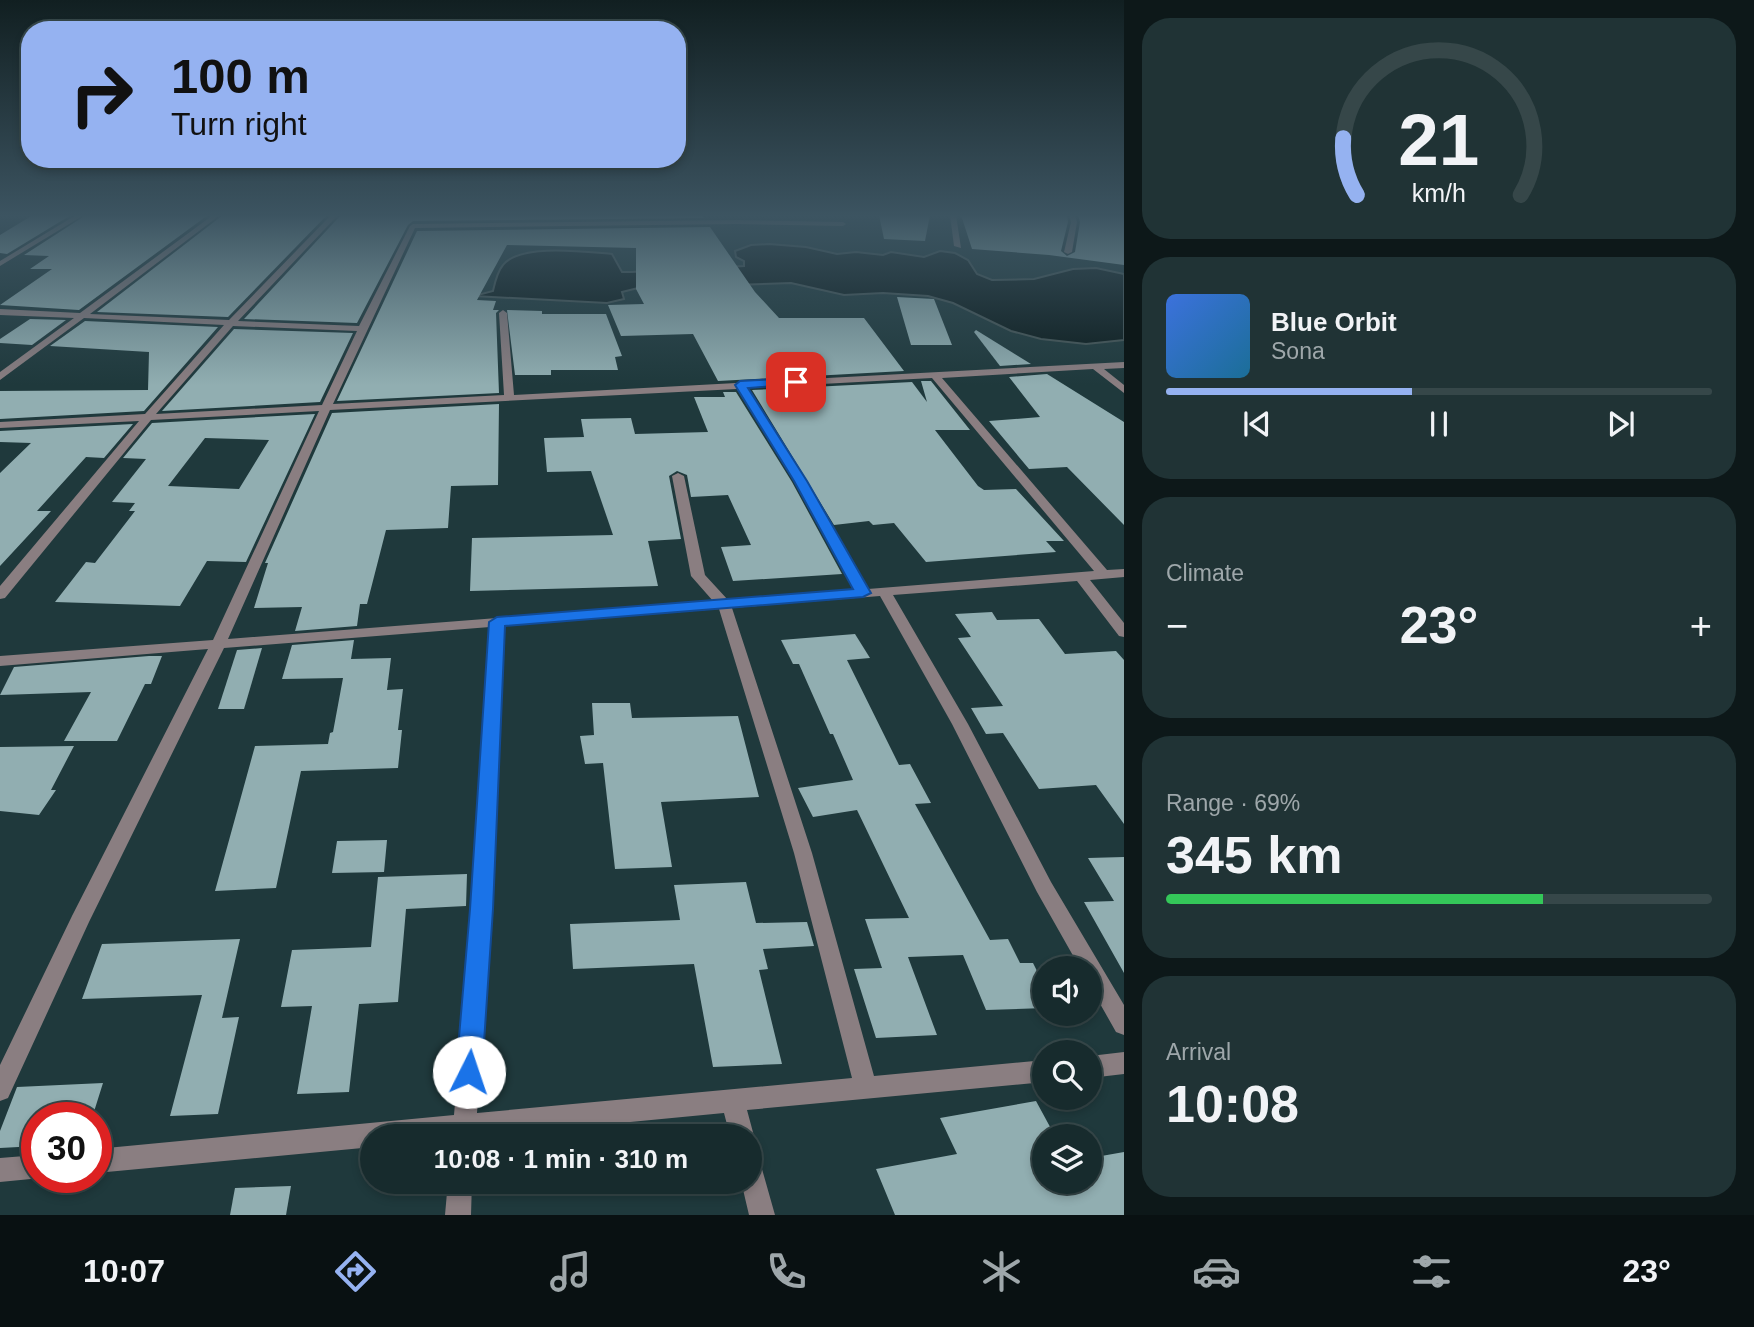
<!DOCTYPE html>
<html lang="en">
<head>
<meta charset="utf-8">
<style>
  body { margin:0; font-family:Arial,sans-serif; background:#203335; color:#f1f3f6; height:100vh; display:flex; flex-direction:column; font-size:26px; white-space:nowrap }
  * { box-sizing:border-box; margin:0 }
  p { font-size:23px; color:#9ea7aa }
  .icon { flex:none; width:38px; height:38px; fill:none; stroke:currentColor; stroke-width:2; stroke-linecap:round; stroke-linejoin:round }
  .map { position:relative; flex:1; overflow:hidden }
  .drawer { display:flex; flex-direction:column; gap:18px; padding:18px; background:#0d1819; width:630px }
  .drawer>* { flex:none }
  .guide { position:absolute; left:21px; top:21px; width:665px; height:147px; border-radius:28px; box-shadow:0 4px 10px #0003,0 0 0 2px #364749; background:#95b2f1; color:#111; overflow:hidden }
  .controls { position:absolute; left:1032px; top:956px; display:grid; gap:14px }
  .controls a { display:grid; place-items:center; width:70px; height:70px; border-radius:50%; background:#172b2d; box-shadow:0 4px 10px #0003,0 0 0 2px #364749; font-size:35px }
  .speed { position:absolute; left:21px; top:1102px; display:flex; gap:14px; font-size:35px; font-weight:700; text-align:center }
  .speed>* { display:grid; place-content:center; width:91px; height:91px; border-radius:50%; background:#172b2d; box-shadow:0 4px 10px #0003,0 0 0 2px #364749; line-height:1 }
  .speed .limit { border:10px solid #d22; background:#fff; color:#111 }
  .pin { position:absolute; display:grid; place-items:center; width:60px; height:60px; color:#fff; margin:-30px; border-radius:14px; box-shadow:0 4px 10px #0006 }
  .me { position:absolute; width:77px; margin:-38px; rotate:4deg; stroke-linejoin:round; filter:drop-shadow(0 0 5px #0008) }
  .turn { display:flex; align-items:center; gap:24px; height:147px; padding:0 35px; font-size:32px }
  .turn .icon { width:91px; height:91px; stroke-width:2.5 }
  .turn b { display:block; font-size:49px; line-height:60px }
  .big { font-size:52px; font-weight:800; line-height:1.1 }
  .drawer .card { flex:1; display:flex; flex-direction:column; justify-content:center; gap:10px; min-width:0; padding:0 24px; border-radius:28px; background:#203335 }
  .drawer .dial { align-items:center; gap:0 }
  .dial svg { height:182px; overflow:visible; fill:none; stroke:#364749; stroke-width:7; stroke-linecap:round; text-anchor:middle }
  .dial text { fill:#f1f3f6; stroke:none }
  .song { display:flex; align-items:center; gap:21px }
  .cover { width:84px; height:84px; border-radius:10px; background:linear-gradient(135deg,hsl(220 70% 55%),hsl(200 70% 35%)) }
  .played { height:7px; border-radius:4px; background:linear-gradient(90deg,#95b2f1 45%,#364749 45%) }
  .keys { display:flex; justify-content:space-around; direction:ltr }
  .heat { display:flex; justify-content:space-between; align-items:center; font-size:38px; direction:ltr }
  .charge { height:10px; border-radius:5px; background:linear-gradient(90deg,#34c759 69%,#364749 0) }
  .trip { position:absolute; left:360px; top:1124px; width:402px; height:70px; border-radius:35px; background:#172b2d; box-shadow:0 4px 10px #0003,0 0 0 2px #364749; font-weight:800; line-height:70px; text-align:center }
  .dock { display:flex; height:112px; justify-content:space-around; align-items:center; background:#091112; color:#9ea7aa }
  .dock .icon { width:49px; height:49px }
  .dock .active { color:#95b2f1 }
  .dock b { font-size:32px; color:#f1f3f6 }
  main { display:flex; flex:1; min-height:0 }
  .map>svg:first-child { display:block }
  .water { fill:#0b1b1c; stroke:#465657; stroke-width:2 }
  .building { fill:#91aeb1; fill-rule:evenodd }
  .lines { fill:none; stroke-linecap:round; stroke-linejoin:round }
  .street { fill:#8a7e81; fill-rule:evenodd }
  .route { fill:#1a73e8; stroke:#114b97; stroke-width:2 }
</style>
</head>
<body>
<main>
<div class="map">
<svg width="1124" height="1215" viewBox="0 0 1124 1215">
  <rect width="100%" height="100%" fill="#1f393c"/>
  <!-- water -->
  <path class="water" d="M769 244 806 247 837 254 856 252 883 255 891 252 924 257 940 251 955 253 968 260 977 274 992 280 1034 279 1073 269 1096 268 1124 274V340L1086 344 1041 339 1011 331 953 303 928 296 883 293 844 295 791 283 638 288 622 292 624 299 607 303 474 296 493 291C495 282 497 272 503 265 520 243 586 252 612 254L622 272H631L744 266V261L736 257 735 251 751 245Z"/>
  <!-- building -->
  <g class="building">
    <path d="M33 215H71L7 254 0 253V235Z"/>
    <path d="M86 215H208L79 310 0 305 52 269H30L49 256 24 255Z"/>
    <path d="M223 215H327L228 317 97 312Z"/>
    <path d="M341 215H702L704 218 413 221 408 225 357 323 244 319Z"/>
    <path d="M879 215H930L925 241 884 239Z"/>
    <path d="M961 215H1067L1068 222 1061 251 1067 256 1075 252 1080 222 1078 215H1124V265L1049 255 972 249Z"/>
    <path d="M710 227 755 292 779 318H864L904 371 718 381 693 334 621 336 608 305 644 304 636 289V248L507 245 477 300 496 301 493 310H499L496 313 499 393 337 401 417 231Z"/>
    <path d="M897 297 934 299 952 345H911Z"/>
    <path d="M507 310 542 311V314H606L622 356 615 357 618 370H551V375H515Z"/>
    <path d="M30 319 66 320 32 345 0 343V339Z"/>
    <path d="M85 321 218 327 144 411 0 419V391L148 390 149 352 50 346Z"/>
    <path d="M234 329 353 333 320 402 162 411Z"/>
    <path d="M976 330 1031 364 1000 366 974 332Z"/>
    <path d="M1047 374 1124 422V525L1067 467 1029 469 989 421 1040 417 1009 377Z"/>
    <path d="M921 381H931L970 430H935L978 486 984 490 1016 489 1064 541H1046L1056 552 926 562 894 523 873 525 869 521 834 525 752 390 912 382 927 402Z"/>
    <path d="M723 392H736L792 482 842 574 733 581 721 547 751 545 728 495 691 497 687 475 677 471 669 476 681 539 648 541 658 586 470 591 472 538 613 535 591 471 547 472 544 438 584 437 581 419 631 418 635 434 708 432 694 397H725Z"/>
    <path d="M499 404 498 485 451 486 448 528 386 530 367 604H360L357 626 295 631 302 607 254 608 268 563H265L332 413Z"/>
    <path d="M315 414 246 562 207 561 180 606 55 602 86 562 95 563 135 511H129L135 503 112 502 146 459 123 458 152 423ZM205 438 269 440 239 489 168 486Z"/>
    <path d="M133 424 104 458 86 457 37 511H51L0 566V473L31 443 0 442V431Z"/>
    <path d="M992 612 997 620 1039 619 1065 654 1116 651 1124 660V824L1096 785 1039 789 1003 733 986 734 971 708 1003 706 958 638 971 637 955 614Z"/>
    <path d="M855 634 870 658 847 660 899 765 910 764 931 803 915 804 990 940 1008 939 1020 963H1033L1045 987V1008L986 1010 963 955 908 957 937 1035 876 1038 854 969 882 968 865 919 909 918 857 810 813 817 798 788 853 780 833 734H830L799 664H793L781 640Z"/>
    <path d="M354 640 351 659 391 658 387 690 403 689 398 730H402L398 768 301 771 276 888 215 891 255 746 328 744 330 733 333 732 343 678 282 679 292 645Z"/>
    <path d="M262 648 244 709H218L237 650Z"/>
    <path d="M149 656H162L151 684H145L117 741H64L91 692 0 695 14 667Z"/>
    <path d="M592 703H630L632 718 738 716 759 797 661 802 672 867 615 869 603 763 585 764 580 736 594 735Z"/>
    <path d="M74 746 51 790H56L39 815 0 811V747Z"/>
    <path d="M387 840 384 872 332 873 337 841Z"/>
    <path d="M1124 857V973L1084 902 1114 901 1088 858Z"/>
    <path d="M467 874 466 906 406 909 398 1002 359 1004 349 1092 297 1094 312 1006 281 1007 292 950 371 947 378 877Z"/>
    <path d="M746 882 756 923 807 922 814 946 763 949 768 969 759 970 782 1064 713 1067 694 964 573 969 570 924 680 920 674 885Z"/>
    <path d="M240 939 222 1018 239 1017 218 1114 170 1116 202 995 82 999 102 944Z"/>
    <path d="M103 1083 92 1118H37V1146L0 1148V1131L17 1087Z"/>
    <path d="M1036 1101 1055 1136H1045V1181H1090V1158L1124 1152V1215H895L876 1169 957 1154 940 1118Z"/>
    <path d="M291 1186 286 1215H230L235 1188Z"/>
  </g>
  <g class="lines">
    <!-- street -->
    <g class="street">
      <path d="M76 215H84L0 266V261Z"/>
      <path d="M213 215H220L90 314 229 320 331 215H338L238 321 359 326 410 226 413 224 737 220 843 222 846 224 843 226 737 224 415 228 333 404 504 395 499 313 503 310 507 313 514 395 1124 362V368L1104 369 1124 385V393L1093 369 942 378 1107 570 1124 569V577L1090 580 1124 623V637L1119 636 1077 581 893 595 968 724 1051 882 1124 1005V1035L1116 1032 1090 986V968H1080L1037 892 952 724 880 596 732 608 812 853 874 1076 1045 1060V1082L747 1110 754 1136 751 1144V1136H730L724 1113 485 1136H373V1147L96 1173V1149L454 1115 472 909 490 627 224 648 89 922 8 1098 0 1101V1065L72 916 208 649 0 666V656L213 640 319 411 151 420 5 598 0 599V586L139 421 0 428V422L145 414 224 325 84 318 0 380V372L74 318 0 315V309L80 313ZM233 326 357 331 322 405 156 414ZM932 378 1094 571 868 589 806 481 747 388ZM737 389 794 481 854 590 728 600 705 575 684 476 678 473 672 476 691 576 713 601 228 639 330 410ZM719 609 794 853 852 1078 477 1113 492 909 504 626Z"/>
      <path d="M950 215H956L961 248 954 246Z"/>
      <path d="M1069 215H1075L1077 222 1072 252 1068 254 1064 252 1071 222Z"/>
      <path d="M1124 1052V1074L1090 1078V1056Z"/>
      <path d="M37 1155V1178H41L0 1182V1158Z"/>
      <path d="M751 1159 760 1162 775 1215H749L741 1181H751Z"/>
      <path d="M448 1181H472L471 1215H445Z"/>
    </g>
  </g>
  <!-- sky -->
  <linearGradient id="sky" x2="0" y2="1"><stop stop-color="#111f21"/><stop offset="0.56" stop-color="#3c5461"/><stop offset="1" stop-color="#3c5461" stop-opacity="0"/></linearGradient>
  <rect width="1124" height="385" fill="url(#sky)"/>
  <!-- route -->
  <path class="route" d="M796 378 801 382 800 384 748 388 807 481 871 593 863 597 505 626 493 909 482 1072 478 1081 469 1084 460 1081 456 1072 470 909 489 622 497 617 853 589 794 481 735 385 740 381Z"/>
</svg>
<div class="controls">
<a><svg class="icon" aria-label="sound" viewBox="0 0 24 24"><path d="M4 9h4l5-4v14l-5-4H4zM17 9q2 3 0 6"/></svg></a>
<a><svg class="icon" aria-label="search" viewBox="0 0 24 24"><circle cx="10" cy="10" r="6"/><path d="M15 15l6 6"/></svg></a>
<a><svg class="icon" aria-label="layers" viewBox="0 0 24 24"><path d="M12 4l9 5-9 5-9-5zM3 14l9 5 9-5"/></svg></a>
</div>
<div class="speed"><div class="limit">30</div></div>
<div class="pin" style="left:796px;top:382px;background:#d93025"><svg class="icon" aria-label="arrive" viewBox="0 0 24 24"><path d="M6 21V4h12l-3 4 3 4H6"/></svg></div>
<svg class="me" style="left:469px;top:1072px" viewBox="-20 -20 40 40"><circle r="19" fill="#fff"/><path d="M0-13L10 11 0 6-10 11z" fill="#1a73e8"/></svg>
<div class="trip">10:08 · 1 min · 310 m</div>
<div class="guide">
<div class="turn"><svg class="icon" aria-label="right" viewBox="0 0 24 24"><path d="M7 20v-9h11M14 6l5 5-5 5"/></svg><div><b>100 m</b>Turn right</div></div>
</div>
</div>
<section class="drawer">
<div class="card dial"><svg viewBox="0 0 100 80">
<path d="M14 69A42 42 0 1 1 86 69"/>
<path d="M14 69A42 42 0 0 1 8 44" stroke="#95b2f1"/>
<text x="50" y="56" font-size="32" font-weight="700">21</text>
<text x="50" y="72" font-size="11">km/h</text>
</svg></div>
<div class="card">
<div class="song"><i class="cover"></i><div><b>Blue Orbit</b><p>Sona</p></div></div>
<div class="played"></div>
<div class="keys"><svg class="icon" aria-label="previous" viewBox="0 0 24 24"><path d="M18 5L8 12l10 7zM5 5v14"/></svg><svg class="icon" aria-label="pause" viewBox="0 0 24 24"><path d="M8 5v14M16 5v14"/></svg><svg class="icon" aria-label="next" viewBox="0 0 24 24"><path d="M6 5l10 7-10 7zM19 5v14"/></svg></div>
</div>
<div class="card"><p>Climate</p>
<div class="heat"><a>−</a><b class="big">23°</b><a>+</a></div>
</div>
<div class="card"><p>Range · 69%</p><b class="big">345 km</b><div class="charge"></div></div>
<div class="card"><p>Arrival</p><b class="big">10:08</b></div>
</section>
</main>
<nav class="dock">
<b>10:07</b>
<svg class="icon active" aria-label="directions" viewBox="0 0 24 24"><path d="M12 3l9 9-9 9-9-9zM9 14v-3h6M13 9l2 2-2 2"/></svg>
<svg class="icon" aria-label="music" viewBox="0 0 24 24"><path d="M9 18V5l10-2v13"/><circle cx="6" cy="18" r="3"/><circle cx="16" cy="16" r="3"/></svg>
<svg class="icon" aria-label="phone" viewBox="0 0 24 24"><path d="M5 4h4l2 5-3 2q2 4 5 5l2-3 5 2v4C11 20 4 13 5 4z"/></svg>
<svg class="icon" aria-label="climate" viewBox="0 0 24 24"><path d="M12 3v18M4 7l16 10M4 17L20 7"/></svg>
<svg class="icon" aria-label="car" viewBox="0 0 24 24"><path d="M5 17H2v-5l4-1 3-4h7l3 4 3 1v5h-3M9 17h6M6 11h13"/><circle cx="7" cy="17" r="2"/><circle cx="17" cy="17" r="2"/></svg>
<svg class="icon" aria-label="filters" viewBox="0 0 24 24"><path d="M4 7h16M4 17h16"/><circle cx="9" cy="7" r="2"/><circle cx="15" cy="17" r="2"/></svg>
<b>23°</b>
</nav>
</body>
</html>
